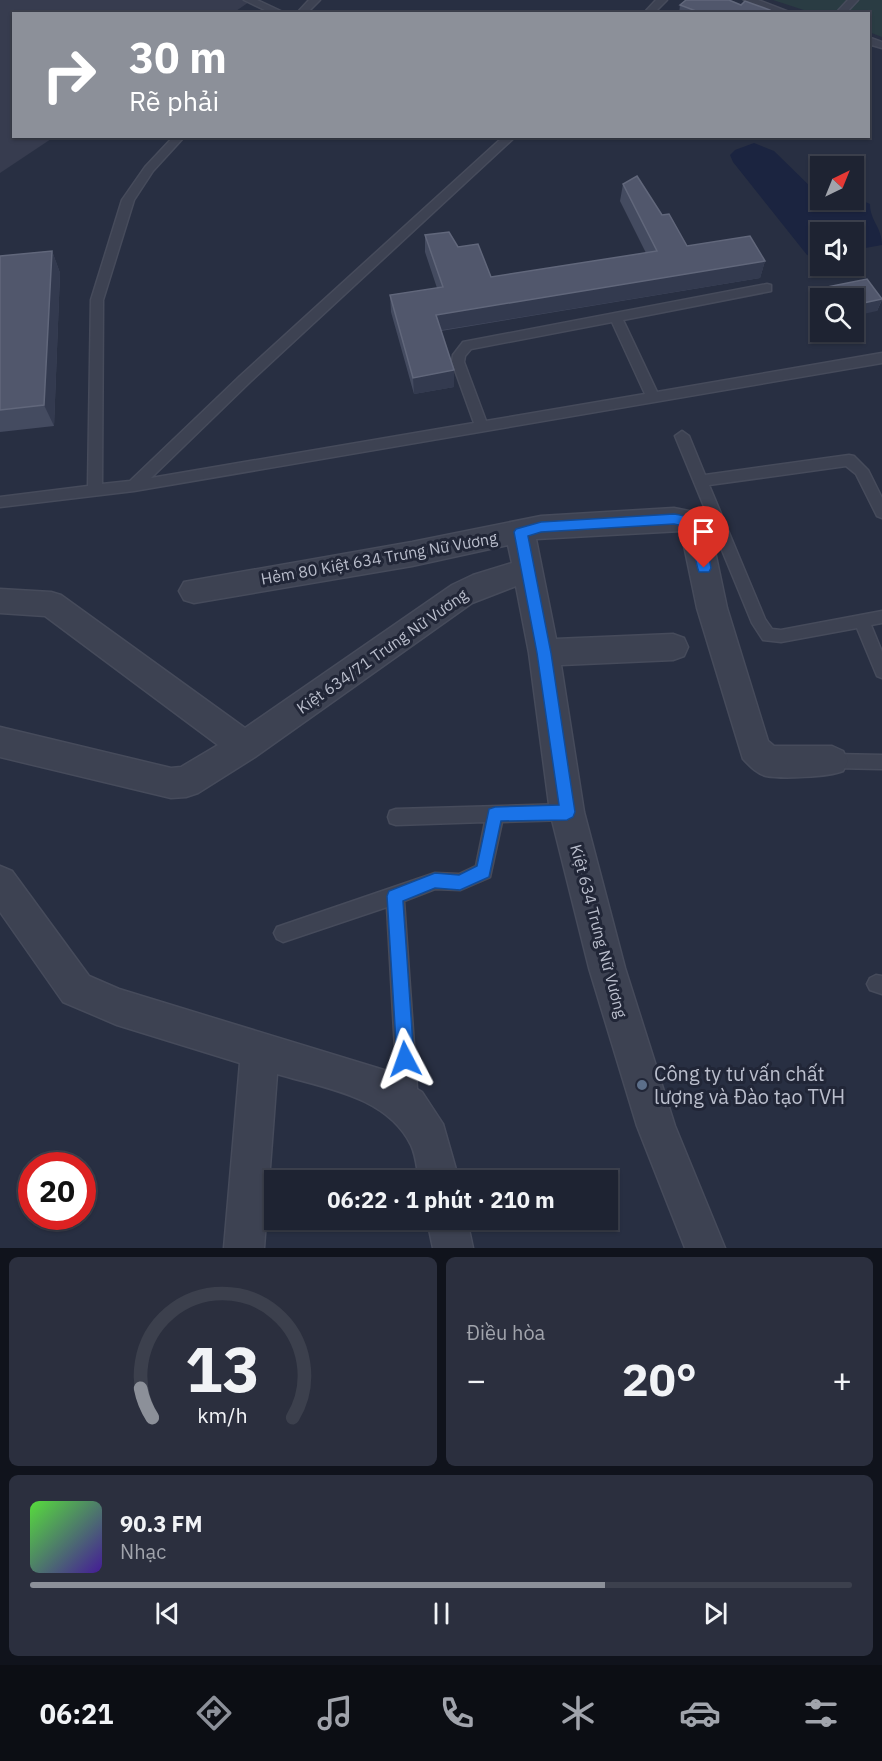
<!DOCTYPE html>
<html lang="vi">
<head>
<meta charset="utf-8">
<style>
  body { margin:0; font-family:"IBM Plex Sans",sans-serif; background:#2b2f3e; color:#f1f3f6; height:100vh; display:flex; flex-direction:column; font-size:22px; white-space:nowrap }
  * { box-sizing:border-box; margin:0 }
  p { font-size:20px; color:#a1a4ac }
  .icon { flex:none; width:33px; height:33px; fill:none; stroke:currentColor; stroke-width:2; stroke-linecap:round; stroke-linejoin:round }
  .map { position:relative; height:1248px; overflow:hidden }
  .drawer { display:flex; flex-direction:column; gap:9px; padding:9px; background:#10131c; flex:1 }
  .drawer>* { flex:none }
  .banner { position:absolute; left:12px; top:12px; width:858px; height:126px; border-radius:0px; box-shadow:0 2px 4px #0004,0 0 0 2px #3c404d; background:#8c9099; color:#fff; overflow:hidden }
  .needle { width:39px; rotate:43deg }
  .controls { position:absolute; left:810px; top:156px; display:grid; gap:12px }
  .controls a { display:grid; place-items:center; width:54px; height:54px; border-radius:0px; background:#1e2332; box-shadow:0 2px 4px #0004,0 0 0 2px #3c404d; font-size:30px }
  .speed { position:absolute; left:18px; top:1152px; display:flex; gap:12px; font-size:30px; font-weight:700; text-align:center }
  .speed>* { display:grid; place-content:center; width:78px; height:78px; border-radius:50%; background:#1e2332; box-shadow:0 2px 4px #0004,0 0 0 2px #3c404d; line-height:1 }
  .speed .limit { border:9px solid #d22; background:#fff; color:#111 }
  .pin { position:absolute; display:grid; place-items:center; width:51px; height:51px; color:#fff; margin:-62px -26px; border-radius:50% 50% 50% 0; rotate:-45deg; box-shadow:0 0 6px #0007 }
  .pin .icon { rotate:45deg }
  .me { position:absolute; width:66px; margin:-33px; rotate:356deg; stroke-linejoin:round; filter:drop-shadow(0 0 4px #0008) }
  .turn { display:flex; align-items:center; gap:21px; height:126px; padding:0 18px; font-size:27px }
  .turn .icon { width:78px; height:78px; stroke-width:2.5 }
  .turn b { display:block; font-size:42px; line-height:51px }
  .big { font-size:45px; font-weight:800; line-height:1.1 }
  .drawer .widget { flex:1; display:flex; flex-direction:column; justify-content:center; gap:9px; min-width:0; padding:0 21px; border-radius:9px; background:#2b2f3e }
  .drawer .dial { align-items:center; gap:0 }
  .dial svg { height:156px; overflow:visible; fill:none; stroke:#3c404d; stroke-width:7; stroke-linecap:round; text-anchor:middle }
  .dial text { fill:#f1f3f6; stroke:none }
  .song { display:flex; align-items:center; gap:18px }
  .cover { width:72px; height:72px; border-radius:9px; background:linear-gradient(135deg,hsl(110 70% 55%),hsl(260 70% 35%)) }
  .played { height:6px; border-radius:3px; background:linear-gradient(90deg,#8c9099 70%,#3c404d 70%) }
  .keys { display:flex; justify-content:space-around; direction:ltr }
  .heat { display:flex; justify-content:space-between; align-items:center; font-size:33px; direction:ltr }
  .drawer .tiles { flex:1; display:grid; gap:9px; grid-template-columns:1fr 1fr }
  .widget:last-child { grid-column:span 2 }
  .trip { position:absolute; left:264px; top:1170px; width:354px; height:60px; border-radius:0px; background:#1e2332; box-shadow:0 2px 4px #0004,0 0 0 2px #3c404d; font-weight:800; line-height:60px; text-align:center }
  .dock { display:flex; height:96px; justify-content:space-around; align-items:center; background:#0c0e14; color:#a1a4ac }
  .dock .icon { width:42px; height:42px }
  .dock .on { color:#8c9099 }
  .dock b { font-size:27px; color:#f1f3f6 }
  .map>svg:first-child { display:block }
  .airport { fill:#373c4f }
  .green { fill:#2a3c43 }
  .water { fill:#1b2440 }
  .lines { fill:none; stroke-linecap:round; stroke-linejoin:round }
  .service-casing { stroke:#464b5b; stroke-width:3 }
  .minor-casing { stroke:#464b5b; stroke-width:3 }
  .service { fill:#3d4252; fill-rule:evenodd }
  .minor { fill:#3d4252; fill-rule:evenodd }
  .wall { fill:#444b60 }
  .shaded-wall { fill:#333a4f }
  .building { fill:#51576c; stroke:#61677b; stroke-width:1.5 }
  .route { fill:#1a73e8; stroke:#114b97; stroke-width:1.5 }
  .service-dot { fill:#5c6f8a; stroke:#212637; stroke-width:2 }
  .labels { text-anchor:middle; stroke-width:6; stroke-linejoin:round; paint-order:stroke }
  .street-label { font-size:16px; fill:#babecc; stroke:#212637 }
  .near-poi-label { font-size:20px; fill:#babecc; stroke:#212637; text-anchor:start }
</style>
</head>
<body>
<div class="map">
<svg width="882" height="1248" viewBox="0 0 882 1248">
  <rect width="100%" height="100%" fill="#282f42"/>
  <!-- airport -->
  <path class="airport" d="M0 0H252L233 13 14 14V136L54 137 0 173Z"/>
  <!-- green -->
  <path class="green" d="M773 0H882V37L869 32 868 14 813 13Z"/>
  <!-- water -->
  <path class="water" d="M754 143 774 151 820 196V200H854V197L870 204C870 221 882 227 882 245L854 250V232H820V257L807 255 733 162 730 155 735 150Z"/>
  <g class="lines">
    <defs>
      <g id="service">
        <path d="M244 0H257L287 14H273Z"/>
        <path d="M309 0H320L306 14H296Z"/>
        <path d="M656 0H667L653 14H643Z"/>
        <path d="M744 0H758L794 14H779Z"/>
        <path d="M848 0H858L845 14H835Z"/>
        <path d="M868 37 882 42V48L868 44Z"/>
        <path d="M174 136H185L153 171 134 200 103 300 102 484 130 481 240 376 504 136H516L250 382 151 478 474 423 452 362 453 355 463 342 767 284 771 285V291L623 320 657 392 882 353V363L134 491 0 507V497L88 486 91 300 122 200 145 167ZM612 322 645 394 486 421 464 362 465 356 471 349Z"/>
        <path d="M682 431 689 436 705 475 849 455 854 456 868 470 882 498V518L877 516 856 474 846 466 709 485 765 619 772 629 781 630 882 611V623L871 625 882 652V678L877 676 857 628 781 642 763 640 752 623 675 436Z"/>
        <path d="M832 754 882 755V769L832 768 826 766 824 761 826 756Z"/>
        <path d="M567 804 573 806 575 812 573 818 567 820 502 822 490 877 460 890 435 889 404 901 418 1103 415 1110 408 1113 401 1110 398 1103 387 907 283 942 277 939 274 933 277 927 435 873 459 874 476 866 485 822 396 825 390 823 388 817 390 811 396 809Z"/>
        <path d="M876 975 882 976V994L870 990 867 984 870 978Z"/>
      </g>
      <g id="minor">
        <path d="M674 508 699 513 710 528 727 608 768 741 774 746H832L843 751 848 761 843 771C828 777 782 779 766 776 756 773 750 766 743 759L697 608 681 531 536 539 556 639 673 634 684 638 688 647 684 656 673 660 561 665 584 812 625 968 675 1126 725 1248H685L637 1126 589 968 550 812 529 653 516 586 472 603 255 757 198 793 186 797 171 798 0 757V727L171 768 181 767 218 745 45 616 0 613V589L51 592 61 595 245 728 452 585 473 575 512 563 508 545 412 566 194 603 184 600 179 591 184 582 412 542 541 516Z"/>
        <path d="M0 866 12 871 89 976 119 989 384 1070 422 1092 443 1124 459 1180H419C417 1169 416 1155 411 1145 387 1096 324 1088 277 1074L264 1248H224L240 1063 117 1025 63 1002 0 912Z"/>
        <path d="M427 1220H467L473 1248H433Z"/>
      </g>
    </defs>
    <!-- service casing -->
    <use href="#service" class="service-casing"/>
    <!-- minor casing -->
    <use href="#minor" class="minor-casing"/>
    <!-- service -->
    <use href="#service" class="service"/>
    <!-- minor -->
    <use href="#minor" class="minor"/>
  </g>
  <!-- wall -->
  <g class="wall">
    <path d="M680 5 769 14H679Z"/>
    <path d="M623 184 662 215 687 246 765 261 760 278 441 331 454 387 414 394 391 312 390 295 437 288 425 252V235L458 247 491 277 646 253 620 201Z"/>
    <path d="M52 251 60 273 54 426 0 432V256Z"/>
    <path d="M812 290 882 298V300L877 311 820 298V323L808 302Z"/>
  </g>
  <!-- shaded-wall -->
  <g class="shaded-wall">
    <path d="M52 251 60 273 54 426 44 405Z"/>
    <path d="M765 261 760 278 436 331V315Z"/>
    <path d="M882 299 877 311 854 316V305Z"/>
    <path d="M454 370V387L414 394 413 378Z"/>
  </g>
  <!-- building -->
  <g class="building">
    <path d="M686 0H729L741 5 745 1 770 10 767 14H704L680 5Z"/>
    <path d="M637 176 662 215 669 214 687 246 750 236 765 261 436 315 454 370 413 378 390 295 443 287 425 235 449 232 458 247 478 244 491 277 657 251 623 184Z"/>
    <path d="M52 251 44 405 0 410V256Z"/>
    <path d="M867 279 882 299 854 305V298H820V303L812 290Z"/>
  </g>
  <!-- route -->
  <path class="route" d="M674 514C710 519 705 538 711 568L709 572H699C691 553 700 528 674 524L541 532 528 536 551 653 575 812 573 817 567 820 501 821 489 877 460 890 435 888 403 901 414 1059 411 1065 405 1068 399 1065 397 1059 387 896 389 891 435 873 459 875 477 866 489 809 495 807 559 805 537 653 514 532 516 529 541 522Z"/>
  <!-- markers -->
  <circle class="service-dot" cx="642" cy="1085" r="6"/>
  <g class="labels">
    <!-- street labels -->
    <g class="street-label">
      <text transform="translate(379 558) rotate(-10)" y="6">Hẻm 80 Kiệt 634 Trưng Nữ Vương</text>
      <text transform="translate(382 651) rotate(-35)" y="6">Kiệt 634/71 Trưng Nữ Vương</text>
      <text transform="translate(599 931) rotate(75)" y="6">Kiệt 634 Trưng Nữ Vương</text>
    </g>
    <!-- near-poi labels -->
    <g class="near-poi-label">
      <text x="654" y="1081">Công ty tư vấn chất<tspan x="654" dy="23">lượng và Đào tạo TVH</tspan></text>
    </g>
  </g>
</svg>
<div class="controls">
<a><svg class="needle" viewBox="-14 -14 28 28"><path d="M0-13l5 13h-10z" fill="#e53935"/><path d="M0 13l5-13h-10z" fill="#a1a4ac"/></svg></a>
<a><svg class="icon" aria-label="sound" viewBox="0 0 24 24"><path d="M4 9h4l5-4v14l-5-4H4zM17 9q2 3 0 6"/></svg></a>
<a><svg class="icon" aria-label="search" viewBox="0 0 24 24"><circle cx="10" cy="10" r="6"/><path d="M15 15l6 6"/></svg></a>
</div>
<div class="speed"><div class="limit">20</div></div>
<div class="pin" style="left:704px;top:568px;background:#d93025"><svg class="icon" aria-label="arrive" viewBox="0 0 24 24"><path d="M6 21V4h12l-3 4 3 4H6"/></svg></div>
<svg class="me" style="left:405px;top:1059px" viewBox="-20 -20 40 40"><path d="M0-17L14 15 0 8-14 15z" fill="#1a73e8" stroke="#fff" stroke-width="4"/></svg>
<div class="trip">06:22 · 1 phút · 210 m</div>
<div class="banner">
<div class="turn"><svg class="icon" aria-label="right" viewBox="0 0 24 24"><path d="M7 20v-9h11M14 6l5 5-5 5"/></svg><div><b>30 m</b>Rẽ phải</div></div>
</div>
</div>
<section class="drawer">
<div class="tiles">
<div class="widget dial"><svg viewBox="0 0 100 80">
<path d="M14 69A42 42 0 1 1 86 69"/>
<path d="M14 69A42 42 0 0 1 8 54" stroke="#8c9099"/>
<text x="50" y="56" font-size="32" font-weight="700">13</text>
<text x="50" y="72" font-size="11">km/h</text>
</svg></div>
<div class="widget"><p>Điều hòa</p>
<div class="heat"><a>−</a><b class="big">20°</b><a>+</a></div>
</div>
<div class="widget">
<div class="song"><i class="cover"></i><div><b>90.3 FM</b><p>Nhạc</p></div></div>
<div class="played"></div>
<div class="keys"><svg class="icon" aria-label="previous" viewBox="0 0 24 24"><path d="M18 5L8 12l10 7zM5 5v14"/></svg><svg class="icon" aria-label="pause" viewBox="0 0 24 24"><path d="M8 5v14M16 5v14"/></svg><svg class="icon" aria-label="next" viewBox="0 0 24 24"><path d="M6 5l10 7-10 7zM19 5v14"/></svg></div>
</div>
</div>
</section>
<nav class="dock">
<b>06:21</b>
<svg class="icon on" aria-label="directions" viewBox="0 0 24 24"><path d="M12 3l9 9-9 9-9-9zM9 14v-3h6M13 9l2 2-2 2"/></svg>
<svg class="icon" aria-label="music" viewBox="0 0 24 24"><path d="M9 18V5l10-2v13"/><circle cx="6" cy="18" r="3"/><circle cx="16" cy="16" r="3"/></svg>
<svg class="icon" aria-label="phone" viewBox="0 0 24 24"><path d="M5 4h4l2 5-3 2q2 4 5 5l2-3 5 2v4C11 20 4 13 5 4z"/></svg>
<svg class="icon" aria-label="climate" viewBox="0 0 24 24"><path d="M12 3v18M4 7l16 10M4 17L20 7"/></svg>
<svg class="icon" aria-label="car" viewBox="0 0 24 24"><path d="M5 17H2v-5l4-1 3-4h7l3 4 3 1v5h-3M9 17h6M6 11h13"/><circle cx="7" cy="17" r="2"/><circle cx="17" cy="17" r="2"/></svg>
<svg class="icon" aria-label="filters" viewBox="0 0 24 24"><path d="M4 7h16M4 17h16"/><circle cx="9" cy="7" r="2"/><circle cx="15" cy="17" r="2"/></svg>
</nav>
</body>
</html>
